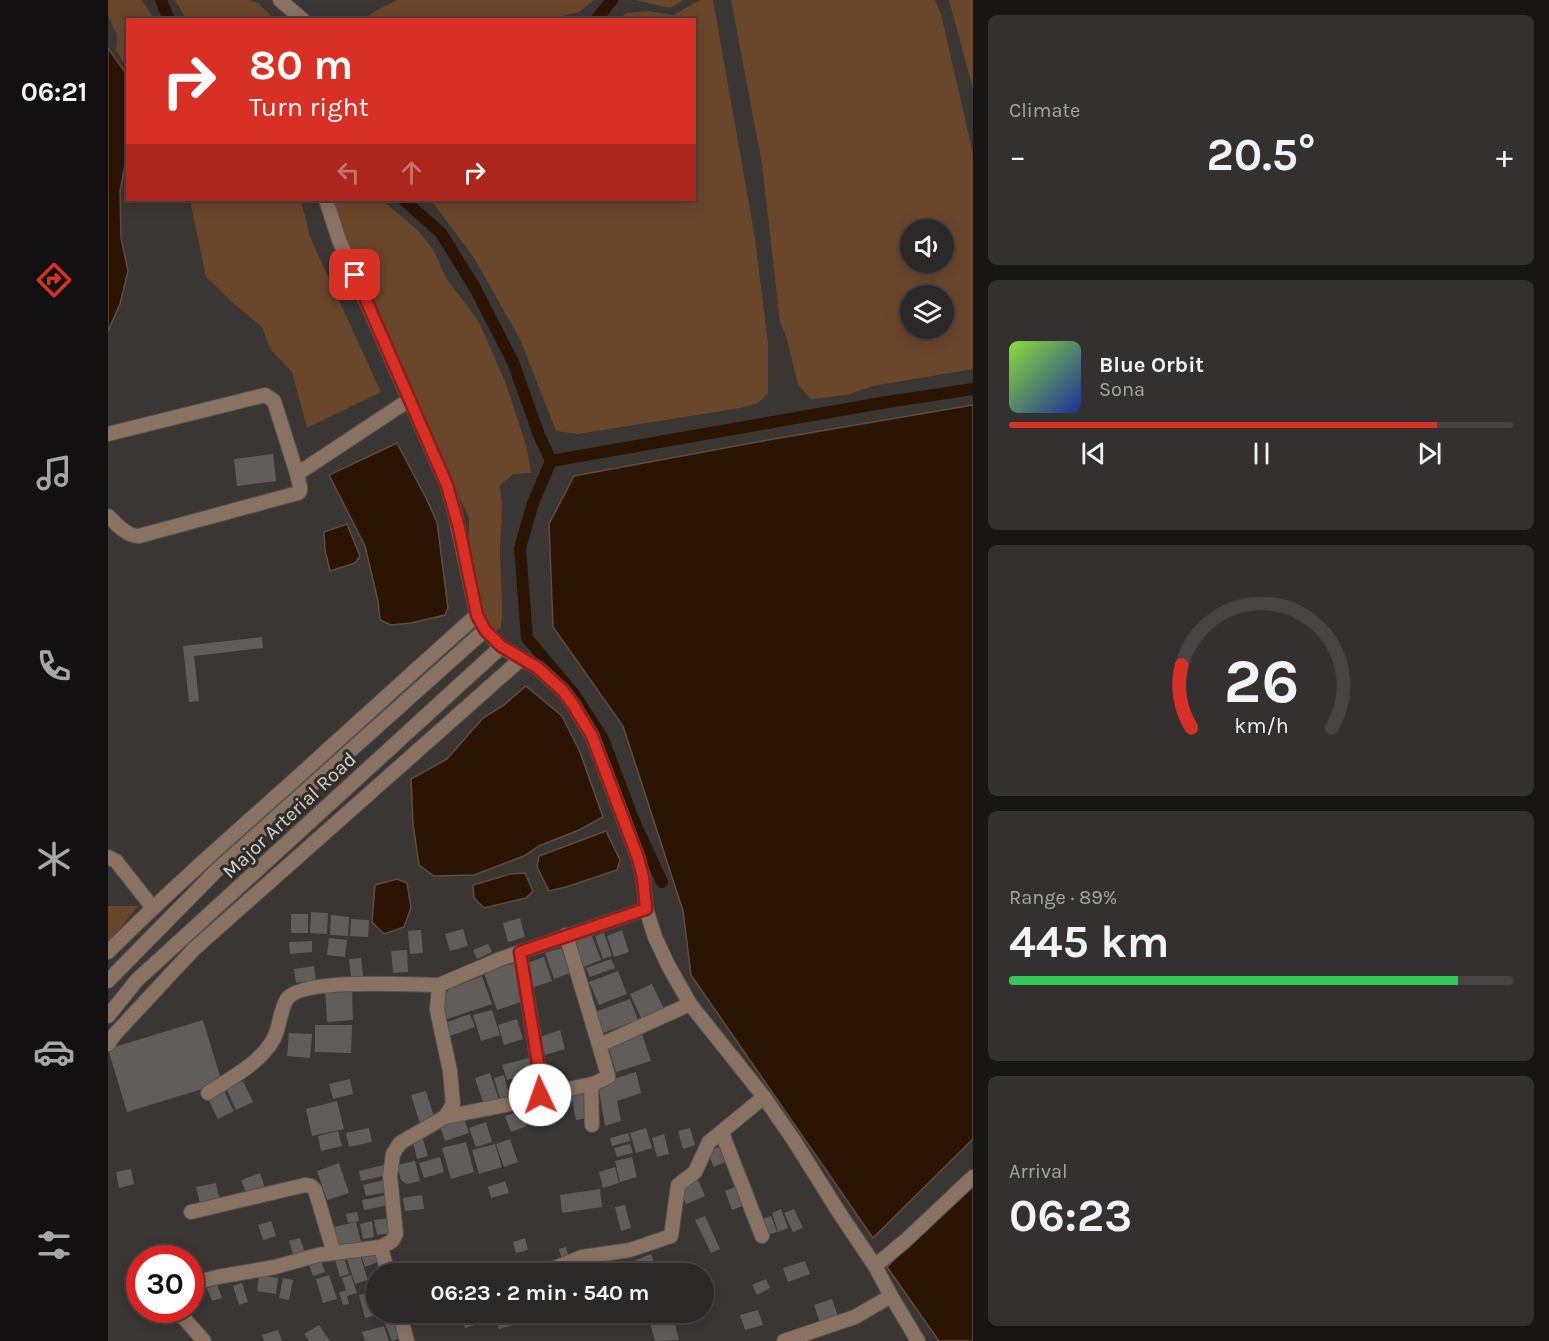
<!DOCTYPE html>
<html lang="en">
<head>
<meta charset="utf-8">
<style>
  body { margin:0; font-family:Karla,sans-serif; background:#34302f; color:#f1f3f6; height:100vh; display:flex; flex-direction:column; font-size:22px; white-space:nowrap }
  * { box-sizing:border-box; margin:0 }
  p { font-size:20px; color:#a6a6a7 }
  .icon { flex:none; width:33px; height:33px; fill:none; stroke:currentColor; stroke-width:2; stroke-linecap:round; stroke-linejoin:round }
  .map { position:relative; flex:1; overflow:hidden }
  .side { display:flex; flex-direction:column; gap:15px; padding:15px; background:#181615; width:576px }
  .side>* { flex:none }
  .guide { position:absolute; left:18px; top:18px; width:570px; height:183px; border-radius:0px; box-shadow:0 3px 15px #0003,0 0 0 2px #484444; background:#d93025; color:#fff; overflow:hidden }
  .buttons { position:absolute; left:792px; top:219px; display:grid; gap:12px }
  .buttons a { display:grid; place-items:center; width:54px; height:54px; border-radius:50%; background:#2c2827; box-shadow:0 3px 15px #0003,0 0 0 2px #484444; font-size:30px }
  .speed { position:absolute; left:18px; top:1245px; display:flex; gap:12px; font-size:30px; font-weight:700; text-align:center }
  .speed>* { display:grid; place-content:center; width:78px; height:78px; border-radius:50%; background:#2c2827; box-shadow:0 3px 15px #0003,0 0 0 2px #484444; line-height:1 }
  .speed .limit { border:9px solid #d22; background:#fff; color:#111 }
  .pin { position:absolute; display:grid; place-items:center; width:51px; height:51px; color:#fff; margin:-26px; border-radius:12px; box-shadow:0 3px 9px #0006 }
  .me { position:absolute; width:66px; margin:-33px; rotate:357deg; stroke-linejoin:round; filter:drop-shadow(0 0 4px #0008) }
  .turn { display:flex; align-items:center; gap:21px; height:126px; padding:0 24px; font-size:27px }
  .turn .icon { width:78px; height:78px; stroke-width:2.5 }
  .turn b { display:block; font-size:42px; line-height:51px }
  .lanes { display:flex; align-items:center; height:57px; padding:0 24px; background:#0003; justify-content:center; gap:30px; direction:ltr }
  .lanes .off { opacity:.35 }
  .big { font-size:45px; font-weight:700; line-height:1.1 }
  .side .card { flex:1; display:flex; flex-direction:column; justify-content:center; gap:9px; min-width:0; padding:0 21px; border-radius:9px; background:#34302f }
  .side .dial { align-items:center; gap:0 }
  .dial svg { height:156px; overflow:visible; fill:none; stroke:#484444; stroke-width:7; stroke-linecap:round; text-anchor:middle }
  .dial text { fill:#f1f3f6; stroke:none }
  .song { display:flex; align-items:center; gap:18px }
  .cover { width:72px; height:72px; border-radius:9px; background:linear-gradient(135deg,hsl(90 70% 55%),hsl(230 70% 35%)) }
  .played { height:6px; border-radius:3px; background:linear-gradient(90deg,#d93025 85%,#484444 85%) }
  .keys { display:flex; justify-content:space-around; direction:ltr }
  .heat { display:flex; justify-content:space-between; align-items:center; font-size:33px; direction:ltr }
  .charge { height:9px; border-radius:4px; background:linear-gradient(90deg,#34c759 89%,#484444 0) }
  .trip { position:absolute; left:258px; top:1263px; width:348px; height:60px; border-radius:30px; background:#2c2827; box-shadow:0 3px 15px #0003,0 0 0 2px #484444; font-weight:700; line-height:60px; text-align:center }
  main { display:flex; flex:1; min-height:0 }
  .tabs { display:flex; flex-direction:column; width:108px; justify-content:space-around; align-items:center; background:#121010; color:#a6a6a7 }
  .tabs .icon { width:42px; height:42px }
  .tabs .active { color:#d93025 }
  .tabs b { font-size:27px; color:#f1f3f6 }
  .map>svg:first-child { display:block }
  .green { fill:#6a462b; fill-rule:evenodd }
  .water { fill:#2c1402; stroke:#5f4d40; stroke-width:1.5 }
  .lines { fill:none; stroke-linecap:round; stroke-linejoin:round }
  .canal { stroke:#2c1402; stroke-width:12 }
  .building { fill:#605d5a }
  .minor-casing { stroke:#565250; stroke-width:16 }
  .minor { stroke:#897262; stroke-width:14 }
  .route-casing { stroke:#8d1f18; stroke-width:15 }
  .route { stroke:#d93025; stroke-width:10 }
  .labels { text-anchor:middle; stroke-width:6; stroke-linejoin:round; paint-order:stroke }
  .street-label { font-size:20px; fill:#d5d3d1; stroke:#2f2c2a }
</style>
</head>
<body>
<main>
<nav class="tabs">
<b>06:21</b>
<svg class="icon active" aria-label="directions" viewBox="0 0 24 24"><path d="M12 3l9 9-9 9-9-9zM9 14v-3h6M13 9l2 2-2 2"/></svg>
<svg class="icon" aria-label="music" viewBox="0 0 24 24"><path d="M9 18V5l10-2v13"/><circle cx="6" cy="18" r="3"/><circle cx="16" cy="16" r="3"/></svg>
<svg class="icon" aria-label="phone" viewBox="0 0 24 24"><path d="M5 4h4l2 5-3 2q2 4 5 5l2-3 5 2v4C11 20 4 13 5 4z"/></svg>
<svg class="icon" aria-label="climate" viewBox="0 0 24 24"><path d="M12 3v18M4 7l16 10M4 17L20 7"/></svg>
<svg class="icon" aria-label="car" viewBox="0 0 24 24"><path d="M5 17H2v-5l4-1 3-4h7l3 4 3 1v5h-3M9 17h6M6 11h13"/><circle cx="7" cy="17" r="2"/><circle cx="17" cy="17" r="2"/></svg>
<svg class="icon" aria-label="filters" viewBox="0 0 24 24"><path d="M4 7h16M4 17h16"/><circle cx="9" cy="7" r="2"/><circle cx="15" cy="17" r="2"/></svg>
</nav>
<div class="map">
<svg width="865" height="1341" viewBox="0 0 865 1341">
  <rect width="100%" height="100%" fill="#3a3634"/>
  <!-- green -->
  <g class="green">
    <path d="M0 0H34L46 19 20 20 19 68 8 50 9 35 0 15Z"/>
    <path d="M67 0H141L150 3 166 19H78Z"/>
    <path d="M289 0H486L471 12 441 19H256L267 11Z"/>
    <path d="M527 0H576L562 8Z"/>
    <path d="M592 0H605L647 238 660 344V393L650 403 632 408 470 434 448 431 412 339 366 258 323 200H586V20L511 19 518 13 541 11 565 15Z"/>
    <path d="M623 0H827L833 14 865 154V369L765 386 739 395 703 399 690 385 679 339 672 322 654 164ZM802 230H836V262H802ZM802 296H836V328H802Z"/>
    <path d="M841 0H865V89Z"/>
    <path d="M82 200H193L202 237 273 392 199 428 184 372 163 350 154 327 124 302 98 277Z"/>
    <path d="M225 200H274L308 229 325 249 338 278 371 322 398 384 419 448 423 473 405 474 391 486C397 507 392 530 392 552 392 578 396 603 393 628L386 631 371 602 361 550V518L320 430 225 205Z"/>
    <path d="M0 906H30L0 943Z"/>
  </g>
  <!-- water -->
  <g class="water">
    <path d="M0 48 19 75V158L18 159 12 191 13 238 20 271 12 304 0 331Z"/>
    <path d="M865 405V1139L765 1238 583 975 575 911 515 726 445 627 441 524 466 476 660 440Z"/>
    <path d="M289 443 318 498 329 522 340 608 337 615 303 623 283 625 272 620 270 601 257 546 221 475Z"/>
    <path d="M239 524 252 556 247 563 222 571 217 550 216 532Z"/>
    <path d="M418 686 454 716 472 752 495 817 471 830 431 846 416 856 366 875 326 876 311 865 305 824 303 779 339 759 375 718 396 705Z"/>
    <path d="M498 831 512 860 509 870 458 887 441 891 429 867 431 856Z"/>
    <path d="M417 873 425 891 418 898 376 908 366 898 365 885 402 874Z"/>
    <path d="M289 879 299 883 303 908 296 927 276 934 264 922 267 885Z"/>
    <path d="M865 1182V1341H831L779 1267Z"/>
  </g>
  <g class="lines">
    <!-- canal -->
    <g class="canal">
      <path d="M53 0 61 20"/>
      <path d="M488 20 504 0"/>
      <path d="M296 200 333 233 367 288 405 362 431 435 443 461 779 402 865 389"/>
      <path d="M443 461 425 503 412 548 419 638 466 694 495 739 525 819 554 882"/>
    </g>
  </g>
  <!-- building -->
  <g class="building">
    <path d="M165 454 168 481 129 486 126 459Z"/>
    <path d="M154 637 155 648 86 656 91 701 81 702 75 646Z"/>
    <path d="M203 912 220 913 219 934 202 933Z"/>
    <rect x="183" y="914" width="17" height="19"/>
    <path d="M223 915 241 917 240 936 222 935Z"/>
    <path d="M412 918 417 937 400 942 395 923Z"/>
    <path d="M243 919 261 920 260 937 242 936Z"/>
    <path d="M355 929 360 946 342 951 337 934Z"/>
    <path d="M313 930 315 953 302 954 300 931Z"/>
    <path d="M514 930 521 952 506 957 499 936Z"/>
    <path d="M496 933 504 956 495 959 487 936Z"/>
    <path d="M483 934 493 960 473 968 463 942Z"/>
    <path d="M221 938 239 940 237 957 219 955Z"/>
    <path d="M204 941V952L182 954 181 942Z"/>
    <path d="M380 944 384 952 369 959 365 950Z"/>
    <path d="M453 948 462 973 446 979 437 953Z"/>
    <path d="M299 950 300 972 285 973 283 951Z"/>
    <path d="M436 957 444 981 424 988 416 964Z"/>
    <path d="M253 958 255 976 243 977 241 959Z"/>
    <path d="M503 959 507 968 482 977 478 968Z"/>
    <path d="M406 963 419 1000 389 1010 376 973Z"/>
    <path d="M206 966 208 980 188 983 186 969Z"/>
    <path d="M510 971 519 994 491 1005 481 982Z"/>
    <path d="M374 976 384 1004 336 1020V997L341 989Z"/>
    <path d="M544 984 557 1011 535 1022 522 994Z"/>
    <path d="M244 987 245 1020 219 1022 217 988Z"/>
    <path d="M522 999 530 1020 490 1035 482 1014Z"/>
    <path d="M384 1010 392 1035 373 1041 365 1015Z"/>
    <path d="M362 1014 367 1027 342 1036 337 1023Z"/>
    <path d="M409 1019 415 1039 396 1045 390 1025Z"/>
    <path d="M95 1020 114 1083 19 1112 0 1049Z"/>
    <path d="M207 1025H244L243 1053 207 1052Z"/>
    <path d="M452 1030 457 1049 437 1055 432 1037Z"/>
    <path d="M181 1033 204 1034 202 1058 179 1056Z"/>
    <path d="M534 1034 543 1061 508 1072 500 1046Z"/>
    <path d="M425 1057 429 1072 399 1080 394 1065Z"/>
    <path d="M528 1072 533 1093 509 1101 513 1121 497 1126 490 1084Z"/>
    <path d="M382 1073 391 1100 376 1105 367 1078Z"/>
    <path d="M396 1075 402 1098 393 1101 386 1078Z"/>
    <path d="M242 1079 245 1094 225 1099 221 1084Z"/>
    <path d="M135 1081 145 1102 128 1110 118 1088Z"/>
    <path d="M475 1088 481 1118 468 1120 462 1090Z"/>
    <path d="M115 1089 126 1111 110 1119 99 1097Z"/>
    <path d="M318 1091 326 1117 313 1127 303 1095Z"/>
    <path d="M229 1101 236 1129 204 1136 198 1109Z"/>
    <path d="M414 1110 419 1126 403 1132 397 1116Z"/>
    <path d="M356 1119 361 1133 337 1141 332 1127Z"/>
    <path d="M378 1122 384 1142 368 1147 361 1128Z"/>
    <path d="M261 1128 264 1142 241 1147 238 1133Z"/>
    <path d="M538 1128 544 1148 528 1153 522 1133Z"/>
    <path d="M582 1128 587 1145 575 1149 570 1131Z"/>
    <path d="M230 1131 234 1146 213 1151 210 1136Z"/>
    <path d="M520 1133 523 1141 504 1146 502 1138Z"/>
    <path d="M556 1134 561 1154 549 1157 544 1138Z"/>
    <path d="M315 1139 320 1156 309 1159 305 1142Z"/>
    <path d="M402 1139 410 1162 396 1167 388 1144Z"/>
    <path d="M358 1142 366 1172 343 1179 334 1148Z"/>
    <path d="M387 1144 394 1167 371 1174 364 1150Z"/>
    <path d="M522 1144 525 1153 509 1157 506 1148Z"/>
    <path d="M615 1145 622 1160 606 1167 599 1152Z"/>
    <path d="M332 1157 336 1172 316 1178 311 1163Z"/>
    <path d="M524 1157 529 1177 512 1182 507 1161Z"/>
    <path d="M307 1161 312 1181 299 1184 293 1180 289 1165Z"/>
    <path d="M231 1163 241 1193 219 1200 209 1171Z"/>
    <path d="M276 1165 279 1175 253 1181 251 1171Z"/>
    <path d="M507 1167 511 1183 495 1188 491 1172Z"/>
    <path d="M23 1169 26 1184 11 1188 8 1172Z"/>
    <path d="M152 1173 158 1191 140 1198 133 1180Z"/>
    <path d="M276 1180 279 1192 258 1196 255 1185Z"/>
    <path d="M590 1180 597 1196 578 1204 571 1187Z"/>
    <path d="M397 1181 401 1193 383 1198 380 1187Z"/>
    <path d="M108 1183 111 1198 92 1203 88 1187Z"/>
    <path d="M630 1186 637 1205 624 1210 617 1191Z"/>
    <path d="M492 1189 494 1207 454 1213 452 1195Z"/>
    <path d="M279 1195 281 1205 256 1210 254 1200Z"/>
    <path d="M314 1195 316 1209 297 1211 295 1198Z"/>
    <path d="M517 1205 523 1228 513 1231 507 1207Z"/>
    <path d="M673 1209 680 1228 670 1232 664 1213Z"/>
    <path d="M686 1209 695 1228 685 1232 676 1213Z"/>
    <path d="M249 1212 251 1221 240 1223 238 1214Z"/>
    <path d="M597 1216 612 1249 603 1253 587 1220Z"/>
    <path d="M663 1216 669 1232 659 1235 653 1219Z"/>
    <path d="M281 1218 283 1233 269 1235 266 1220Z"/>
    <path d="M163 1221 168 1236 155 1240 150 1225Z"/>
    <path d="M264 1221 266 1237 255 1239 252 1224Z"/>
    <path d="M248 1222 253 1242 231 1247 226 1227Z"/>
    <path d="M192 1238 198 1256 187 1260 181 1241Z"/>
    <path d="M417 1238 420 1250 408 1253 405 1242Z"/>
    <path d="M458 1247 461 1258 454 1260 451 1249Z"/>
    <path d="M266 1251 270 1262 257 1267 253 1255Z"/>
    <path d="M251 1252 260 1280 247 1284 238 1256Z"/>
    <path d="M543 1254 550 1274H530L526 1261Z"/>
    <path d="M236 1257 241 1274 232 1277 227 1260Z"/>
    <path d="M212 1258 217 1272 205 1276 200 1262Z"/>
    <path d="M392 1261 395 1274H384L381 1265Z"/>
    <path d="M697 1261 702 1274 680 1282 675 1268Z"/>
    <path d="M379 1263 382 1274H373L370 1266Z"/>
    <path d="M368 1266 370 1274H352V1271Z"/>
    <path d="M151 1275 170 1278 168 1294 149 1291Z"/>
    <path d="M221 1275 229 1299 215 1303 208 1279Z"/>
    <path d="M243 1275 249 1293 239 1296 241 1304 235 1305 231 1292 238 1291 234 1278Z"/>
    <path d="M268 1275V1286L265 1287 262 1276Z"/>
    <path d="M175 1278 185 1280 181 1300 171 1298Z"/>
    <path d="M658 1279 662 1288 649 1295 644 1285Z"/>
    <path d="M134 1283 140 1302 131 1305 125 1286Z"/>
    <path d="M109 1284 114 1298 104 1301 99 1288Z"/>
    <path d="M82 1291 88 1303 82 1305Z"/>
    <path d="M262 1292 269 1315 257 1318 251 1295Z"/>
    <path d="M724 1299 730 1317 712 1323 706 1305Z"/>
    <path d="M650 1310 655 1325 637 1330 632 1315Z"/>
    <path d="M352 1312H375L377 1322 357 1328Z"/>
    <path d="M376 1312H391V1313L378 1317Z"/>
    <path d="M398 1312H417L419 1321 391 1329 387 1316Z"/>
    <path d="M432 1312H449L451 1317 435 1323Z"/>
    <path d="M565 1316 571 1340 547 1341 542 1323Z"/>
    <path d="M287 1320 294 1337 284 1341 277 1324Z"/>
    <path d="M211 1325 222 1341H201L196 1334Z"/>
    <path d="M276 1326 281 1341H257L254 1332Z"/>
    <path d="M170 1330 174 1341H156L154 1335Z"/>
  </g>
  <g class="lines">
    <defs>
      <g id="minor">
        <path d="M172 0 195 20"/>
        <path d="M218 200 231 240 339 485 347 513 369 615 377 630 393 647 430 668 455 691 464 703 484 736 530 858 535 877 538 909 547 937 560 965 582 1004 656 1097 685 1139 732 1214 767 1266 783 1296 810 1341"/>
        <path d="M0 434 157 395 166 401 189 474 301 400"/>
        <path d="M0 516C9 524 18 536 31 536L190 493 192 491V487L189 474"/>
        <path d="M0 857 8 861 45 908"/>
        <path d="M458 935 500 1075V1077L483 1085 484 1125"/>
        <path d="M0 952C59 893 121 838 183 783 245 727 307 670 369 615"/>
        <path d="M0 981 109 870 377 630"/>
        <path d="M0 1016 29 980 393 647"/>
        <path d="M0 1044 7 1034 86 949 413 659"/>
        <path d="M492 1045 582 1004"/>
        <path d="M100 1093C123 1078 153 1063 166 1038 172 1026 172 1010 179 999 194 977 304 985 331 985"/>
        <path d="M432 1095 484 1084"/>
        <path d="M337 1117 422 1100 432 1095 433 1082 412 952"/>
        <path d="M614 1133 654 1236"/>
        <path d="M83 1212 197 1185 203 1186 207 1190 226 1253"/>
        <path d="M767 1266 797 1241 865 1177"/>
        <path d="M280 1274 273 1247 284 1241 288 1234 282 1176 285 1154 292 1143 337 1117 345 1104 342 1071 329 1010 331 985 392 959 538 909"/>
        <path d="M432 1274 474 1257 522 1250 563 1236 570 1185 587 1172 601 1142 656 1097"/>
        <path d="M82 1284 109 1277 167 1267 210 1255 273 1247"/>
        <path d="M69 1310 96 1341"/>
        <path d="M291 1312 299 1341"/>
        <path d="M676 1341 747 1317 783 1296"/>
      </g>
    </defs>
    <!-- minor casing -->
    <use href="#minor" class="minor-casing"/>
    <!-- minor -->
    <use href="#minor" class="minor"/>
  </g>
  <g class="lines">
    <defs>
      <path id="route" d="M247 275 339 485 351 528 369 615 377 630 393 646 430 668 455 691 464 703 484 736 530 858 535 877 538 909 412 952 433 1082 432 1095"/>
    </defs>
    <!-- route casing -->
    <use href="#route" class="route-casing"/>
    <!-- route -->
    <use href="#route" class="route"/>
  </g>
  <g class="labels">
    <!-- street labels -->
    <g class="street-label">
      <text transform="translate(181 815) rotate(-43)" y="7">Major Arterial Road</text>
    </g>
  </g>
</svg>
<div class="buttons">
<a><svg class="icon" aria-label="sound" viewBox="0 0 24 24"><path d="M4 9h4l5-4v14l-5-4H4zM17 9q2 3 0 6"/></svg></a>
<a><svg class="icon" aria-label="layers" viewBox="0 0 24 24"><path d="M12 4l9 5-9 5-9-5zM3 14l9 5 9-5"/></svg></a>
</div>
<div class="speed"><div class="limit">30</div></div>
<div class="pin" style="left:247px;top:275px;background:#d93025"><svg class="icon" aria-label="arrive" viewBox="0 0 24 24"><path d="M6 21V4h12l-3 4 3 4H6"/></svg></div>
<svg class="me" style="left:432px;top:1095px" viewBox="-20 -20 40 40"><circle r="19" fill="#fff"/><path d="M0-13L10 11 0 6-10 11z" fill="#d93025"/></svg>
<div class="trip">06:23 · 2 min · 540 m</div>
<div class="guide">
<div class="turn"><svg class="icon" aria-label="right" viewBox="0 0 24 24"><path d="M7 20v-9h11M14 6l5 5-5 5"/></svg><div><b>80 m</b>Turn right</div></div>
<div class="lanes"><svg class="icon off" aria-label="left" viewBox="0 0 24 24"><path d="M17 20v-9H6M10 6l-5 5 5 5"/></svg><svg class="icon off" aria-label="ahead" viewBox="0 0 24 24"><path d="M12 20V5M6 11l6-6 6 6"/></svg><svg class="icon" aria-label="right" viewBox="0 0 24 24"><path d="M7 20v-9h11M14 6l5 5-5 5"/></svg></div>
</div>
</div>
<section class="side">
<div class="card"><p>Climate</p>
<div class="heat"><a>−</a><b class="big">20.5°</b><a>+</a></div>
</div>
<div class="card">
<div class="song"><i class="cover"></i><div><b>Blue Orbit</b><p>Sona</p></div></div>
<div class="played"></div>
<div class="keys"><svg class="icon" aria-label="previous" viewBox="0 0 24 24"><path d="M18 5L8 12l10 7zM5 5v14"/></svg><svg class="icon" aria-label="pause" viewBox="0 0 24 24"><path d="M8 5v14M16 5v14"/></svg><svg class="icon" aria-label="next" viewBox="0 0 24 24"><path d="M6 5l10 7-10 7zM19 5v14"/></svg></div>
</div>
<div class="card dial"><svg viewBox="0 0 100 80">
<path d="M14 69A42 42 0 1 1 86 69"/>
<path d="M14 69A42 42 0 0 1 9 37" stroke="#d93025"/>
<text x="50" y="56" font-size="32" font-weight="700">26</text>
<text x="50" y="72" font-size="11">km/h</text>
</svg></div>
<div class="card"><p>Range · 89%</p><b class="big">445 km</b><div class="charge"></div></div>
<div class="card"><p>Arrival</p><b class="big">06:23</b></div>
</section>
</main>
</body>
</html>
